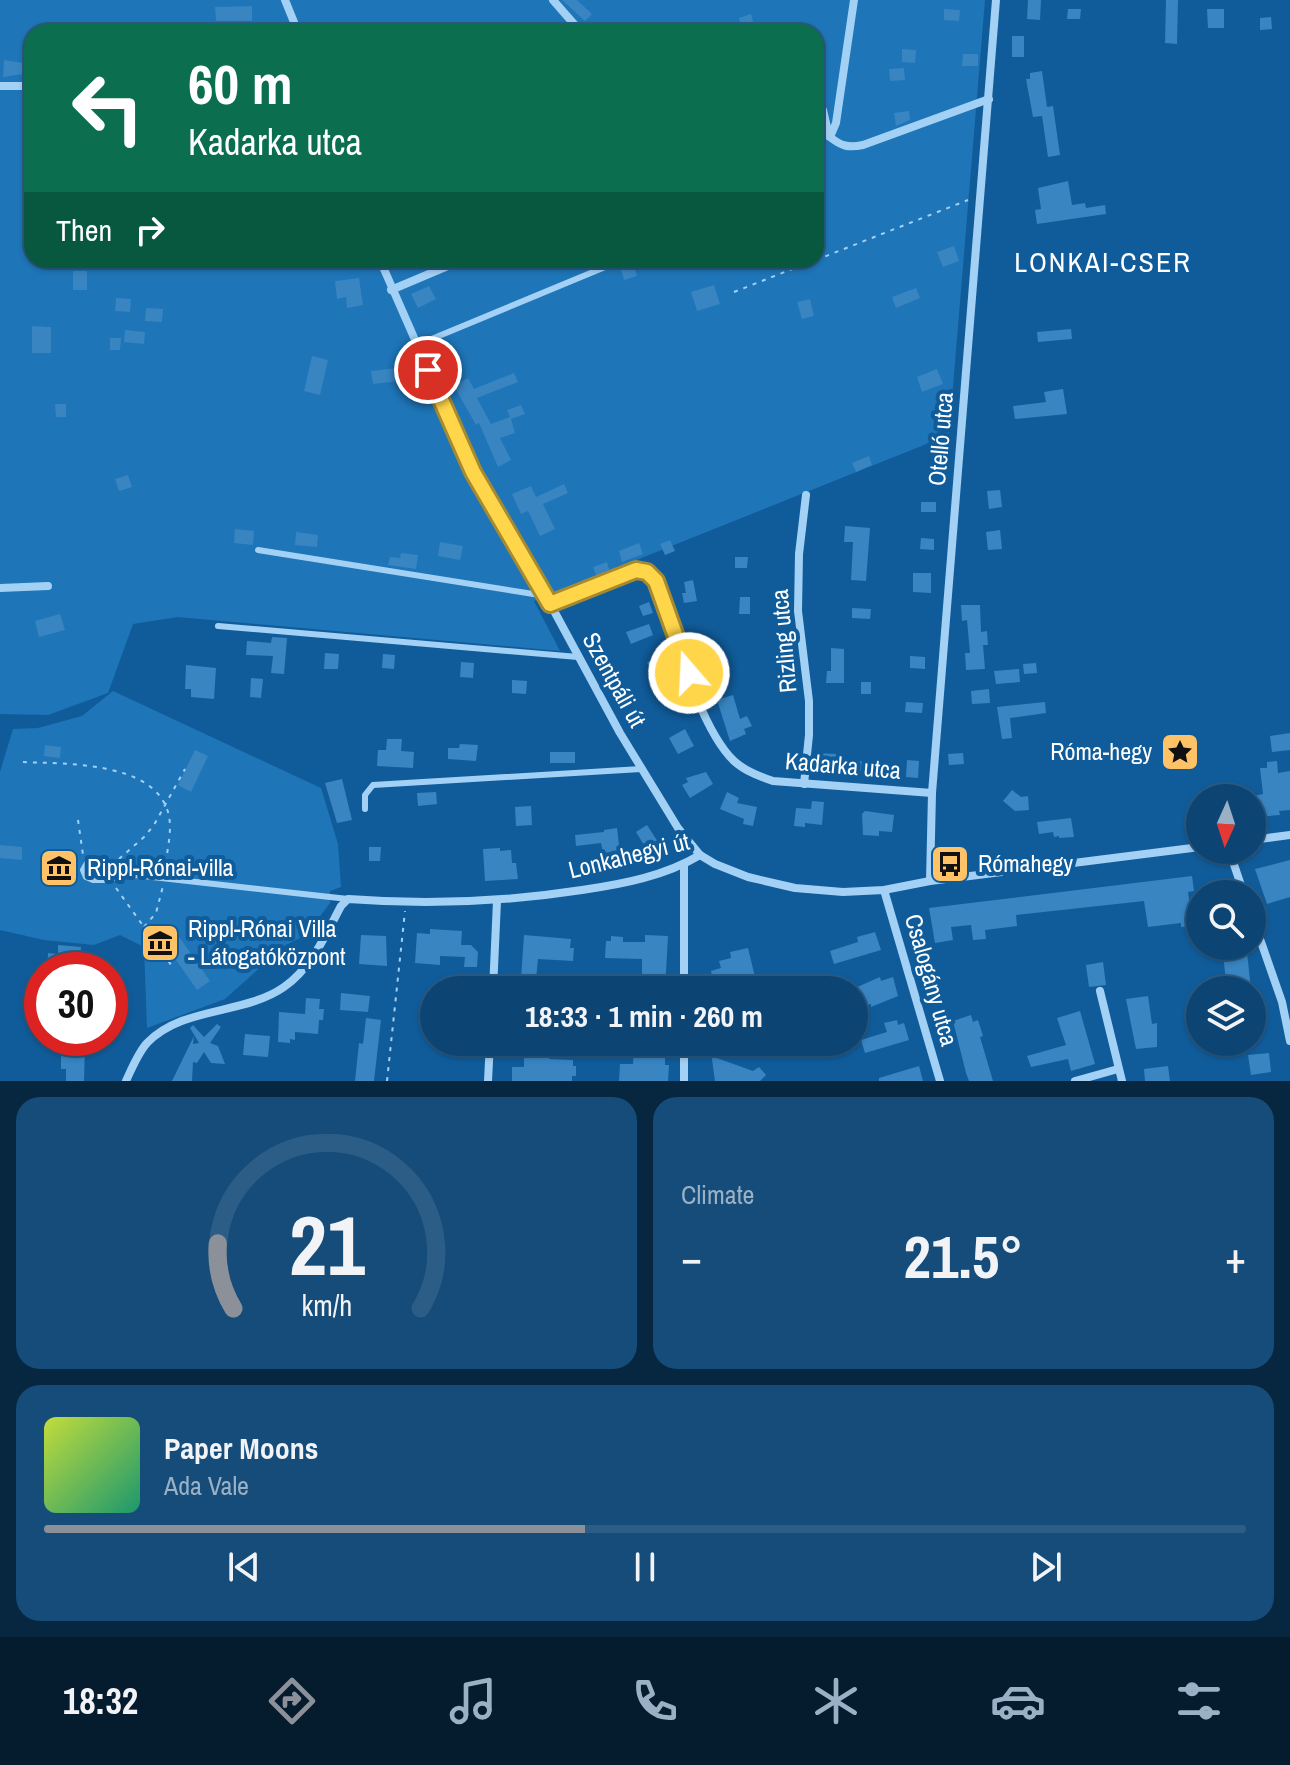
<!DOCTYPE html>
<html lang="en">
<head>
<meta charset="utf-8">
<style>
  body { margin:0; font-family:"Archivo Narrow",sans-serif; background:#154c79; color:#f1f3f6; height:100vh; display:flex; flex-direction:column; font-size:30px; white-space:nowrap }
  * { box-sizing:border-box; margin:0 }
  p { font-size:26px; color:#9ab1c5 }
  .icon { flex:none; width:44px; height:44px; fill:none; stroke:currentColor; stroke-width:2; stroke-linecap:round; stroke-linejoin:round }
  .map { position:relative; height:1081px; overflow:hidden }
  .details { display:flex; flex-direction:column; gap:16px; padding:16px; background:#072640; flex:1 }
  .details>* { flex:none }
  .top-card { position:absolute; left:24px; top:24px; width:800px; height:244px; border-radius:24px; box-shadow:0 2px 6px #0004,0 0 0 2px #2c5d86; background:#0b6e4f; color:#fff; overflow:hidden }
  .needle { width:52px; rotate:183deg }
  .tools { position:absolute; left:1186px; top:784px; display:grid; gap:16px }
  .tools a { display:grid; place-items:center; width:80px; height:80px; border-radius:50%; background:#0c4574; box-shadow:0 2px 6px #0004,0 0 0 2px #2c5d86; font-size:40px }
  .speed { position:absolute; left:24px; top:952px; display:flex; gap:16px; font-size:40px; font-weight:700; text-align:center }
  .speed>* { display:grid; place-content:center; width:104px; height:104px; border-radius:50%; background:#0c4574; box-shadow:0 2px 6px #0004,0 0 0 2px #2c5d86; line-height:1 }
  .speed .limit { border:12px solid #d22; background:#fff; color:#111 }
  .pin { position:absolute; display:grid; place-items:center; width:68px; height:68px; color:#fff; margin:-34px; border:4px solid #fff; border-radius:50%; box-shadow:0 2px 8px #0007 }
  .me { position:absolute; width:88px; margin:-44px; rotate:341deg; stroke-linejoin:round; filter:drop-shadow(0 0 6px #0008) }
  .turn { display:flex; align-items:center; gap:28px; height:168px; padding:0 32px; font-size:36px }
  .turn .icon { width:104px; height:104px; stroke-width:2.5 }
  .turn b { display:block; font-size:56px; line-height:68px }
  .then { display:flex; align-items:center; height:76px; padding:0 32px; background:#0003; gap:16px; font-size:30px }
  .big { font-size:60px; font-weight:700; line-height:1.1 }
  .details .tile { flex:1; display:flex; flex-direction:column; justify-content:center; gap:12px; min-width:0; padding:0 28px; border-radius:24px; background:#154c79 }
  .details .dial { align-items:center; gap:0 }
  .dial svg { height:208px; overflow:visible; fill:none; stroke:#2c5d86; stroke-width:7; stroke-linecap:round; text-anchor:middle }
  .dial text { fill:#f1f3f6; stroke:none }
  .song { display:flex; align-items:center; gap:24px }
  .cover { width:96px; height:96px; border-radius:12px; background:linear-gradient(135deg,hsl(70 70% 55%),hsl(160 70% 35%)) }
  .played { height:8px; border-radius:4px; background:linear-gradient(90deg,#8c9099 45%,#2c5d86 45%) }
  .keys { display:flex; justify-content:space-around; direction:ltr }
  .heat { display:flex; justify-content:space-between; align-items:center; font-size:44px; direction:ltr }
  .details .tiles { flex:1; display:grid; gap:16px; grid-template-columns:1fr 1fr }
  .tile:last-child { grid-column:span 2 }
  .trip { position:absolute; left:420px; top:976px; width:448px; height:80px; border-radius:40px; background:#0c4574; box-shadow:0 2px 6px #0004,0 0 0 2px #2c5d86; font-weight:700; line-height:80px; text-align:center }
  .tabs { display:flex; height:128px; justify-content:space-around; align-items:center; background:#051c2e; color:#9ab1c5 }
  .tabs .icon { width:56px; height:56px }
  .tabs .selected { color:#8c9099 }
  .tabs b { font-size:36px; color:#f1f3f6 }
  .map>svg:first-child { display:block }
  .green { fill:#1e75b8; fill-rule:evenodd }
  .building { fill:#3885c2 }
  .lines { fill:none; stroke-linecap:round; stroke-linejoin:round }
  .path { stroke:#a3d1f5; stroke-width:2; stroke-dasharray:4 6; stroke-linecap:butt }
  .lane { stroke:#a3d1f5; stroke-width:6 }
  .street { stroke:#a3d1f5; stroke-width:8 }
  .route-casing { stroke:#a68a30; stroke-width:20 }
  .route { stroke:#ffd54a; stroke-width:14 }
  .labels { text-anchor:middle; stroke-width:8; stroke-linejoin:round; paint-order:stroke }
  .street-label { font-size:24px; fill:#fff; stroke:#105c9b }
  .poi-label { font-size:24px; fill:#fff; stroke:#105c9b; text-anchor:start }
  .quarter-label { font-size:28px; letter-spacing:2px; fill:#fff; stroke:#105c9b }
</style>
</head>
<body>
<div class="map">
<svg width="1290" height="1081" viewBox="0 0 1290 1081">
  <rect width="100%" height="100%" fill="#105c9b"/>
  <!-- green -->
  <g class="green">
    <path d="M0 0H985L949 435 534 601 560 651 178 617 133 624 108 693 48 715 0 714ZM32 32H816V260H32Z"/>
    <path d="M113 691 321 788 338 844 341 887 330 891V903L306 935 284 946 225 999 147 1028 144 947 120 935 94 945 44 940 0 930V772L13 729 38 728 82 716Z"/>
  </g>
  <!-- building -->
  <g class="building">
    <path d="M562 0H577L592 14 585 21Z"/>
    <path d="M1028 0H1041L1040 20 1027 19Z"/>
    <path d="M1166 0H1178L1177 44 1165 43Z"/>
    <path d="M252 6V21H216L215 7Z"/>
    <path d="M944 9 960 10 959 21 944 20Z"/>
    <path d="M1068 9H1081L1080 19H1067Z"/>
    <path d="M1207 9H1224V28H1208Z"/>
    <path d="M751 14 755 29 742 32 739 18Z"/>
    <path d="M1271 17 1272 29 1260 30V18Z"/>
    <rect x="1012" y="36" width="12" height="21"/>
    <path d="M902 49 916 50 915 63 902 62Z"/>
    <path d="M963 54H978V66H962Z"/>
    <path d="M4 60 23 63V74L3 77Z"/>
    <path d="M904 68 905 80 890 81 889 69Z"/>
    <path d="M1042 71 1047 107 1053 106 1060 155 1048 157 1042 116 1033 117 1026 79H1030V73Z"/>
    <path d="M909 111 910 120 896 126 894 113Z"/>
    <path d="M1068 181 1072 205 1085 203 1086 208 1105 205 1106 214 1037 224 1035 210 1041 209 1038 188Z"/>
    <path d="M954 246 959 261 943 267 937 252Z"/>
    <path d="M634 266 637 276 624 280 621 270Z"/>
    <rect x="73" y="271" width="14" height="19"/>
    <path d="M359 278 363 305 347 308 346 297 337 299 335 281Z"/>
    <path d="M714 285 720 304 697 311 691 292Z"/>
    <path d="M429 286 436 299 418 308 411 294Z"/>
    <path d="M916 288 920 298 896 308 892 297Z"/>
    <path d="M116 298 131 299 130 312 115 311Z"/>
    <path d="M810 299 814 316 802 319 797 302Z"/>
    <path d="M146 308 163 309 162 322 145 321Z"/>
    <path d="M32 326 51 327V353H32Z"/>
    <path d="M1071 329 1072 339 1038 342 1037 332Z"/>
    <path d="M125 330 145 332 144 344 124 342Z"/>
    <path d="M110 338H121L120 350H110Z"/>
    <path d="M312 356 328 360 320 395 304 391Z"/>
    <path d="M397 368 399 381 373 384 371 371Z"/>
    <path d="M937 369 943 384 922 392 917 377Z"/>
    <path d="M514 373 518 382 477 398 491 424 510 417 507 410 521 405 525 414 511 419 515 433 500 438 511 460 498 467 479 423 476 425 454 386 468 378 474 389Z"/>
    <path d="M1063 389 1067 414 1015 419 1013 406 1046 402 1044 392Z"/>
    <path d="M55 404H66V417H56Z"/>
    <path d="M869 456 872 465 856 472 852 463Z"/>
    <path d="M128 475 132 487 119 491 115 479Z"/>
    <path d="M564 484 568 493 543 504 555 529 540 536 528 511 521 514 512 494 531 486 536 497Z"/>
    <path d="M1000 490 1002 507 989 509 987 491Z"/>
    <rect x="921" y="502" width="15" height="10"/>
    <path d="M845 526 870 528 866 581 851 580 853 542H844Z"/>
    <path d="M235 529 254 531 253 545 234 543Z"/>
    <path d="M1000 530 1002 549 988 550 986 532Z"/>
    <path d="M296 532 318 535 317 547 295 545Z"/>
    <path d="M921 538 934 539V550L920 549Z"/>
    <path d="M670 540 675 551 665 555 660 544Z"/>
    <path d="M440 542 463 546 460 560 438 556Z"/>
    <path d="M639 543 643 554 622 562 619 551Z"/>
    <path d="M401 553 418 555 416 569 388 565 390 557 400 558Z"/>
    <path d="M735 557H748L747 568H735Z"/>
    <path d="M607 562 610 573 597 578 593 567Z"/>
    <path d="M913 573H931V593L913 592Z"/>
    <path d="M693 580 697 601 684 603 682 593H686L684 582Z"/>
    <path d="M740 597H750V614H739Z"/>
    <path d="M649 602 653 613 643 616 639 606Z"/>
    <path d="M961 605H980L981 632 987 631 988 645H983L985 669 966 670 965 653H970L967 620 962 621Z"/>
    <path d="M852 608 871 609 870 619 852 618Z"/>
    <path d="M60 614 65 630 39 637 35 621Z"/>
    <path d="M649 624 653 635 631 644 626 632Z"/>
    <path d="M272 637 287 638 284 674 271 673 273 656 246 655 247 641 271 643Z"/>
    <path d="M831 648 844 649V683H826L827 671H831Z"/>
    <path d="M325 653 339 654 338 669H324Z"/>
    <path d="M383 654 395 655 394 669 382 668Z"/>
    <path d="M910 656 925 657V669L910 668Z"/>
    <path d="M661 657 666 670 653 676 647 662Z"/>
    <path d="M461 662 474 663 473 678 460 677Z"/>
    <path d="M1036 663 1037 673 1024 674 1023 664Z"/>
    <path d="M186 665 216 668 214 699 191 697V689H185Z"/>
    <path d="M1019 669 1020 682 996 684 994 671Z"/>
    <path d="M251 678 263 679 261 698 250 697Z"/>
    <path d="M512 680 527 681 526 694 512 693Z"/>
    <rect x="861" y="682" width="10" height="12"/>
    <path d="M671 689 677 700 665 706 659 695Z"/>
    <path d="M989 689 990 703 972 704 971 691Z"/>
    <path d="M733 695 740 719 747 716 752 726 744 729 746 734 730 741 717 700Z"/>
    <path d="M906 702 923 703 922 713 905 712Z"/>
    <path d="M1045 702 1046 713 1010 718 1012 738 1002 739 997 707Z"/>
    <path d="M685 729 694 746 678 754 669 738Z"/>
    <path d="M1290 733V750L1272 752 1270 736Z"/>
    <path d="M387 739H402L401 751 414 752 413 768 377 766 378 750H386Z"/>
    <path d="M460 744 478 745 476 761 448 759V748H459Z"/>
    <path d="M45 745 61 747 60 758 44 756Z"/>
    <path d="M195 750 208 756 191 792 178 785Z"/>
    <rect x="550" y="752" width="25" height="11"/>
    <path d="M817 753 837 754 836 767H830V774L815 773Z"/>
    <path d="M963 753 964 764 949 765 948 754Z"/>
    <path d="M907 760 919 761 918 778 906 777Z"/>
    <path d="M856 761 870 762V775L855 774Z"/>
    <path d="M1277 761 1278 773 1290 771V810L1279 811 1280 815 1255 817 1253 796 1263 794 1260 768H1267V762Z"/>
    <path d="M706 772 713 784 690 798 682 785 688 782 686 778Z"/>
    <path d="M342 779 352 820 337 823 325 783Z"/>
    <path d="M1012 790 1021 797 1028 796 1029 810 1015 811 1003 801Z"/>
    <path d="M436 792 437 804 418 806 417 793Z"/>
    <path d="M727 792 739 798 737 803 757 807 753 826 743 824 744 819 720 809Z"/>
    <path d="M812 801 824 802 822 825 805 823V827L794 826 796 808 811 809Z"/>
    <path d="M531 806 532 825 516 826 515 807Z"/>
    <path d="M865 811 894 815 892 832 879 831V836L863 835 862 814Z"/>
    <path d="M1071 818 1074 837 1059 838V836L1054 837 1053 832 1039 834 1037 822Z"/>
    <path d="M647 825 658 842 647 850 636 832Z"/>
    <path d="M617 828 621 861 610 862 609 858 604 859 601 843 576 846 575 835 604 832V830Z"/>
    <path d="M0 845 22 847V860L0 858Z"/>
    <path d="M369 847H381L380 861H369Z"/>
    <path d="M500 848V851L511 850 512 863H516L518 879 485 881 483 849Z"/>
    <path d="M49 854 62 855 61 862 68 863 67 875 60 874 59 881 46 879Z"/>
    <path d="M1290 860V897L1267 904 1255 869Z"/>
    <path d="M1192 876 1194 891 1188 892 1193 926 1181 927V923L1148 927 1144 901 1016 915 1017 926 985 930 986 939 973 940 971 925 951 927 953 940 935 943 929 908Z"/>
    <path d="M430 929 462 931 461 945H471L478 952 477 967H464L465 957 440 956V965L415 963 417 933 430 934Z"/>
    <path d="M875 932 881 950 834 964 830 951 858 942 857 937Z"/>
    <path d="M361 935 386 936 387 966 359 964Z"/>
    <path d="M524 935 571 939 570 948H574L573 961 538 959 536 979 550 980V990H515V978L521 979Z"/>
    <path d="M645 935 668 936 665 990 642 988V959L605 958 606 941H611V936L623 937V942H645Z"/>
    <path d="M180 938 210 981 197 990 167 947Z"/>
    <path d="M58 945 81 947 79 970H47L48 953 58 954Z"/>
    <path d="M748 948 755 977 714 986 711 971 721 968 719 961 731 958 730 952Z"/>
    <path d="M1247 952 1251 990H1227L1223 954Z"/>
    <path d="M1103 962 1106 985 1089 987 1086 965Z"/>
    <path d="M880 977 881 981 893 977 898 996 871 1007V1004L860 1007 855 988Z"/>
    <path d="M341 993 370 996 368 1012 340 1010Z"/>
    <path d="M1148 996 1152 1024 1157 1023V1047L1136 1049 1126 999Z"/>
    <path d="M306 998 320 999 319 1009H324L323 1020H319L318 1034 295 1032V1040L290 1039V1043L278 1042 279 1012 305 1014Z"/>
    <path d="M1252 1000H1258L1263 1034 1252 1036Z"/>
    <path d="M1080 1011 1095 1064 1071 1071 1068 1059 1031 1067 1027 1056 1066 1045 1057 1018Z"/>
    <path d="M971 1015 973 1022 978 1020 983 1036 980 1037 993 1081H969L966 1073 953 1021Z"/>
    <path d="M366 1018 381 1020 374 1081H355L359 1043 363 1044Z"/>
    <path d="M897 1020 898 1025 904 1023 909 1040 865 1053 861 1040 887 1032 884 1023Z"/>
    <path d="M217 1024 221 1027 210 1043 218 1046 225 1064 211 1063 204 1052 197 1063 193 1062 192 1081H172L194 1036 193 1044 199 1043 190 1028 193 1025 204 1037Z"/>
    <path d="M245 1034 270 1036 268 1057 243 1055Z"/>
    <path d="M444 1042H479V1054L444 1052Z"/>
    <path d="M524 1042H550L549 1059 573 1060V1066H576V1076H572V1081H512V1067H524Z"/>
    <path d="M634 1042H665V1065H669L668 1081H619L620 1064H633Z"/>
    <path d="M719 1042H748L750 1050 714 1057 753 1071 759 1067 766 1075 760 1081H715L710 1045Z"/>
    <path d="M61 1044 85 1045 84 1081H66V1069H61Z"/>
    <path d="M1269 1053 1271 1072 1251 1075 1248 1055Z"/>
    <path d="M919 1066 923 1081H879V1078Z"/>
    <path d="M1168 1066 1170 1081H1145L1144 1069Z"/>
  </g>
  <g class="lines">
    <!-- path -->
    <g class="path">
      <path d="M816 260 968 200"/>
      <path d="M734 292 815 260"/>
      <path d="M23 762C65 764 153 761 168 812 173 829 167 850 165 868"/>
      <path d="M78 820 83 855"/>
      <path d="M119 859 144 837 154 825 185 769"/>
      <path d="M116 888 174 969"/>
      <path d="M144 927 156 913 163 886"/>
      <path d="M387 1081 405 911"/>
    </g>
    <!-- lane -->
    <g class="lane">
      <path d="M417 345 622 260"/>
      <path d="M258 550 546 596"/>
      <path d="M218 626 578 657"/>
      <path d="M365 809V795L373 785 641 769"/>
      <path d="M117 873 112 865 87 863 83 870 86 877 93 880H111L117 873 348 899"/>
    </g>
    <!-- street -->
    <g class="street">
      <path d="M285 0 298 32"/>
      <path d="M553 0 581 32"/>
      <path d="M0 86H32"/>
      <path d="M816 104 823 110 829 136"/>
      <path d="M830 137C841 146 848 148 863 145L989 99"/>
      <path d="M830 137 836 123 854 0"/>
      <path d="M380 260 473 472 546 596 620 733 678 828 700 855"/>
      <path d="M391 290 462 260"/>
      <path d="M0 588 48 586"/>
      <path d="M550 604 636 570 647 572 656 581C673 629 699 728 734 761 745 771 759 776 773 781L932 793"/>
      <path d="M804 784 809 735V701L798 611 799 554 806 495"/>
      <path d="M1252 840 1290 835"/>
      <path d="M1229 850 1244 894"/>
      <path d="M684 865V990"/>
      <path d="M930 881 932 793 996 0"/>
      <path d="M884 890 940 1081"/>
      <path d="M1252 916 1282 1002 1290 1041"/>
      <path d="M493 990 497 901"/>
      <path d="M1100 991 1122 1081"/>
      <path d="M684 1042V1081"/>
      <path d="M126 1081C132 1068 138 1053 147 1043 183 1006 244 1015 284 987 311 969 326 934 341 906L348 899C428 905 504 902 582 890 623 884 665 876 700 855L715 864 748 877 795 888 843 892 884 890 930 881 1200 847"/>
      <path d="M488 1081 490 1042"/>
      <path d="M1075 1081 1118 1069"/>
    </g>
  </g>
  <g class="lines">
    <defs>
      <path id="route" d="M428 370 473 472 550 604 636 570 647 572 656 581 689 673"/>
    </defs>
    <!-- route casing -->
    <use href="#route" class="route-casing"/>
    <!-- route -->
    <use href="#route" class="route"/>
  </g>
  <!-- icons -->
  <defs>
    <symbol id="sight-square" viewBox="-11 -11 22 22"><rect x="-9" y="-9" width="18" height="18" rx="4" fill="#ffc266" stroke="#105c9b"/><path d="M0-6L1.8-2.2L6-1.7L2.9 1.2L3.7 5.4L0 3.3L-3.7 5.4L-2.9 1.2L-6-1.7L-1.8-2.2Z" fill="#111"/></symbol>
    <symbol id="bus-square" viewBox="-11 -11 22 22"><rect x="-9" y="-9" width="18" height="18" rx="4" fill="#ffc266" stroke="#105c9b"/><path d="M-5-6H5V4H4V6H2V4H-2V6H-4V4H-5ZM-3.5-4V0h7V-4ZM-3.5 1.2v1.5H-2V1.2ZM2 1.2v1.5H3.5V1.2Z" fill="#111"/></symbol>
    <symbol id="museum-square" viewBox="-11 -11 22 22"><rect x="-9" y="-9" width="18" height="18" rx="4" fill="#ffc266" stroke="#105c9b"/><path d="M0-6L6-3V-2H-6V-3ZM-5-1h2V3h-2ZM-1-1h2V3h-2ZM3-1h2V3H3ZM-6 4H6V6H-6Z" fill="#111"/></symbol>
  </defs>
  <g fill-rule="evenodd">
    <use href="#sight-square" x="1158" y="730" width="44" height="44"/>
    <use href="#bus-square" x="928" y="842" width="44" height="44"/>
    <use href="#museum-square" x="37" y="846" width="44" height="44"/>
    <use href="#museum-square" x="138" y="921" width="44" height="44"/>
  </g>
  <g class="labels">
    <!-- street labels -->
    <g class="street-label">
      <text transform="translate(941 439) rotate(-85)" y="8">Otelló utca</text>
      <text transform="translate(784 641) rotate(-95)" y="8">Rizling utca</text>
      <text transform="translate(614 680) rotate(61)" y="8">Szentpáli út</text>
      <text transform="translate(843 766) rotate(5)" y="8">Kadarka utca</text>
      <text transform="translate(629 856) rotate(-14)" y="8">Lonkahegyi út</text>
      <text transform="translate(931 980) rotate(74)" y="8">Csalogány utca</text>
    </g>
    <!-- poi labels -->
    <g class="poi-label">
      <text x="1152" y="760" text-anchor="end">Róma-hegy</text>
      <text x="978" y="872">Rómahegy</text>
      <text x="87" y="876">Rippl-Rónai-villa</text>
      <text x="188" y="937">Rippl-Rónai Villa<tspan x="188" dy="28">- Látogatóközpont</tspan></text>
    </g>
    <!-- quarter labels -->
    <g class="quarter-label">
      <text x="1103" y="272">LONKAI-CSER</text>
    </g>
  </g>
</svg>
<div class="tools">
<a><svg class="needle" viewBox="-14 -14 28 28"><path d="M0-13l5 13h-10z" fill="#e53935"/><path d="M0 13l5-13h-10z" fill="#9ab1c5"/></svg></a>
<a><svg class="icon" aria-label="search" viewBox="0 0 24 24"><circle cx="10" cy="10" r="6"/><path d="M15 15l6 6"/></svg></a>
<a><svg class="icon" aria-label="layers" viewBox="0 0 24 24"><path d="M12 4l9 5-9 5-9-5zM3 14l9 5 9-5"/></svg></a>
</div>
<div class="speed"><div class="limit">30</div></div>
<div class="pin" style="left:428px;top:370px;background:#d93025"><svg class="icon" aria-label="arrive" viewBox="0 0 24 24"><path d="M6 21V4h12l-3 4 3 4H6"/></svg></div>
<svg class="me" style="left:689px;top:673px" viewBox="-20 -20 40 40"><circle r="17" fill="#ffd54a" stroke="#fff" stroke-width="3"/><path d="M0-11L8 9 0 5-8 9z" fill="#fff"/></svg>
<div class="trip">18:33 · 1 min · 260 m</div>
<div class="top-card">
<div class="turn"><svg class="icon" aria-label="left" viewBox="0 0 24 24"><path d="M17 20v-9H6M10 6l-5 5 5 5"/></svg><div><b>60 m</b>Kadarka utca</div></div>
<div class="then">Then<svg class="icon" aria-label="right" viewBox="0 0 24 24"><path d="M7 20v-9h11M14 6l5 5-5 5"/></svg></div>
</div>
</div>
<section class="details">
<div class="tiles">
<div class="tile dial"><svg viewBox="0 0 100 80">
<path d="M14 69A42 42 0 1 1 86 69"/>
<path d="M14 69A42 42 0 0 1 8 44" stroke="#8c9099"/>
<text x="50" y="56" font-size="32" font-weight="700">21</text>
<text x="50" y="72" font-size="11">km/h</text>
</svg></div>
<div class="tile"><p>Climate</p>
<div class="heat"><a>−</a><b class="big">21.5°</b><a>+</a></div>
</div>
<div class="tile">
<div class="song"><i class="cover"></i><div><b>Paper Moons</b><p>Ada Vale</p></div></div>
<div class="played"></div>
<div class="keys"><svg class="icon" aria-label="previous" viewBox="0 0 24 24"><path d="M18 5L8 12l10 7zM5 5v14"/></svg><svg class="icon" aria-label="pause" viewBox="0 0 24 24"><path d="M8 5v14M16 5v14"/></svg><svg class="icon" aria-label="next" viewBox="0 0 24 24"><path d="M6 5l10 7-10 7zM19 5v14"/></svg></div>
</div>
</div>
</section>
<nav class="tabs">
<b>18:32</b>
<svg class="icon selected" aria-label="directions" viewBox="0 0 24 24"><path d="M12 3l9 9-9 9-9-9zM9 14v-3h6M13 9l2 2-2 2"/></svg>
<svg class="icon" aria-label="music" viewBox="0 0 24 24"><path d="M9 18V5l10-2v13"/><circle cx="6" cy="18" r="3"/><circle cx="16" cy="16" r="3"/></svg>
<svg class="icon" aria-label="phone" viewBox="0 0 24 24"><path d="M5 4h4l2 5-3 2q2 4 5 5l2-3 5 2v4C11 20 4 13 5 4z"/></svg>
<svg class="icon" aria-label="climate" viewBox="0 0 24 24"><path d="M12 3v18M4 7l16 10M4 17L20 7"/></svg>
<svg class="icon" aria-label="car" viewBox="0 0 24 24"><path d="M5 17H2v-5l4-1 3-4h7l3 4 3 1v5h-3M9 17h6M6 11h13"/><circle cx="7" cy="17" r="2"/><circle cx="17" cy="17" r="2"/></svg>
<svg class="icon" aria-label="filters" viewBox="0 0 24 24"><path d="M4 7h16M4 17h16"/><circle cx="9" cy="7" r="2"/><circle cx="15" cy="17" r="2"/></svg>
</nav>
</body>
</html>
